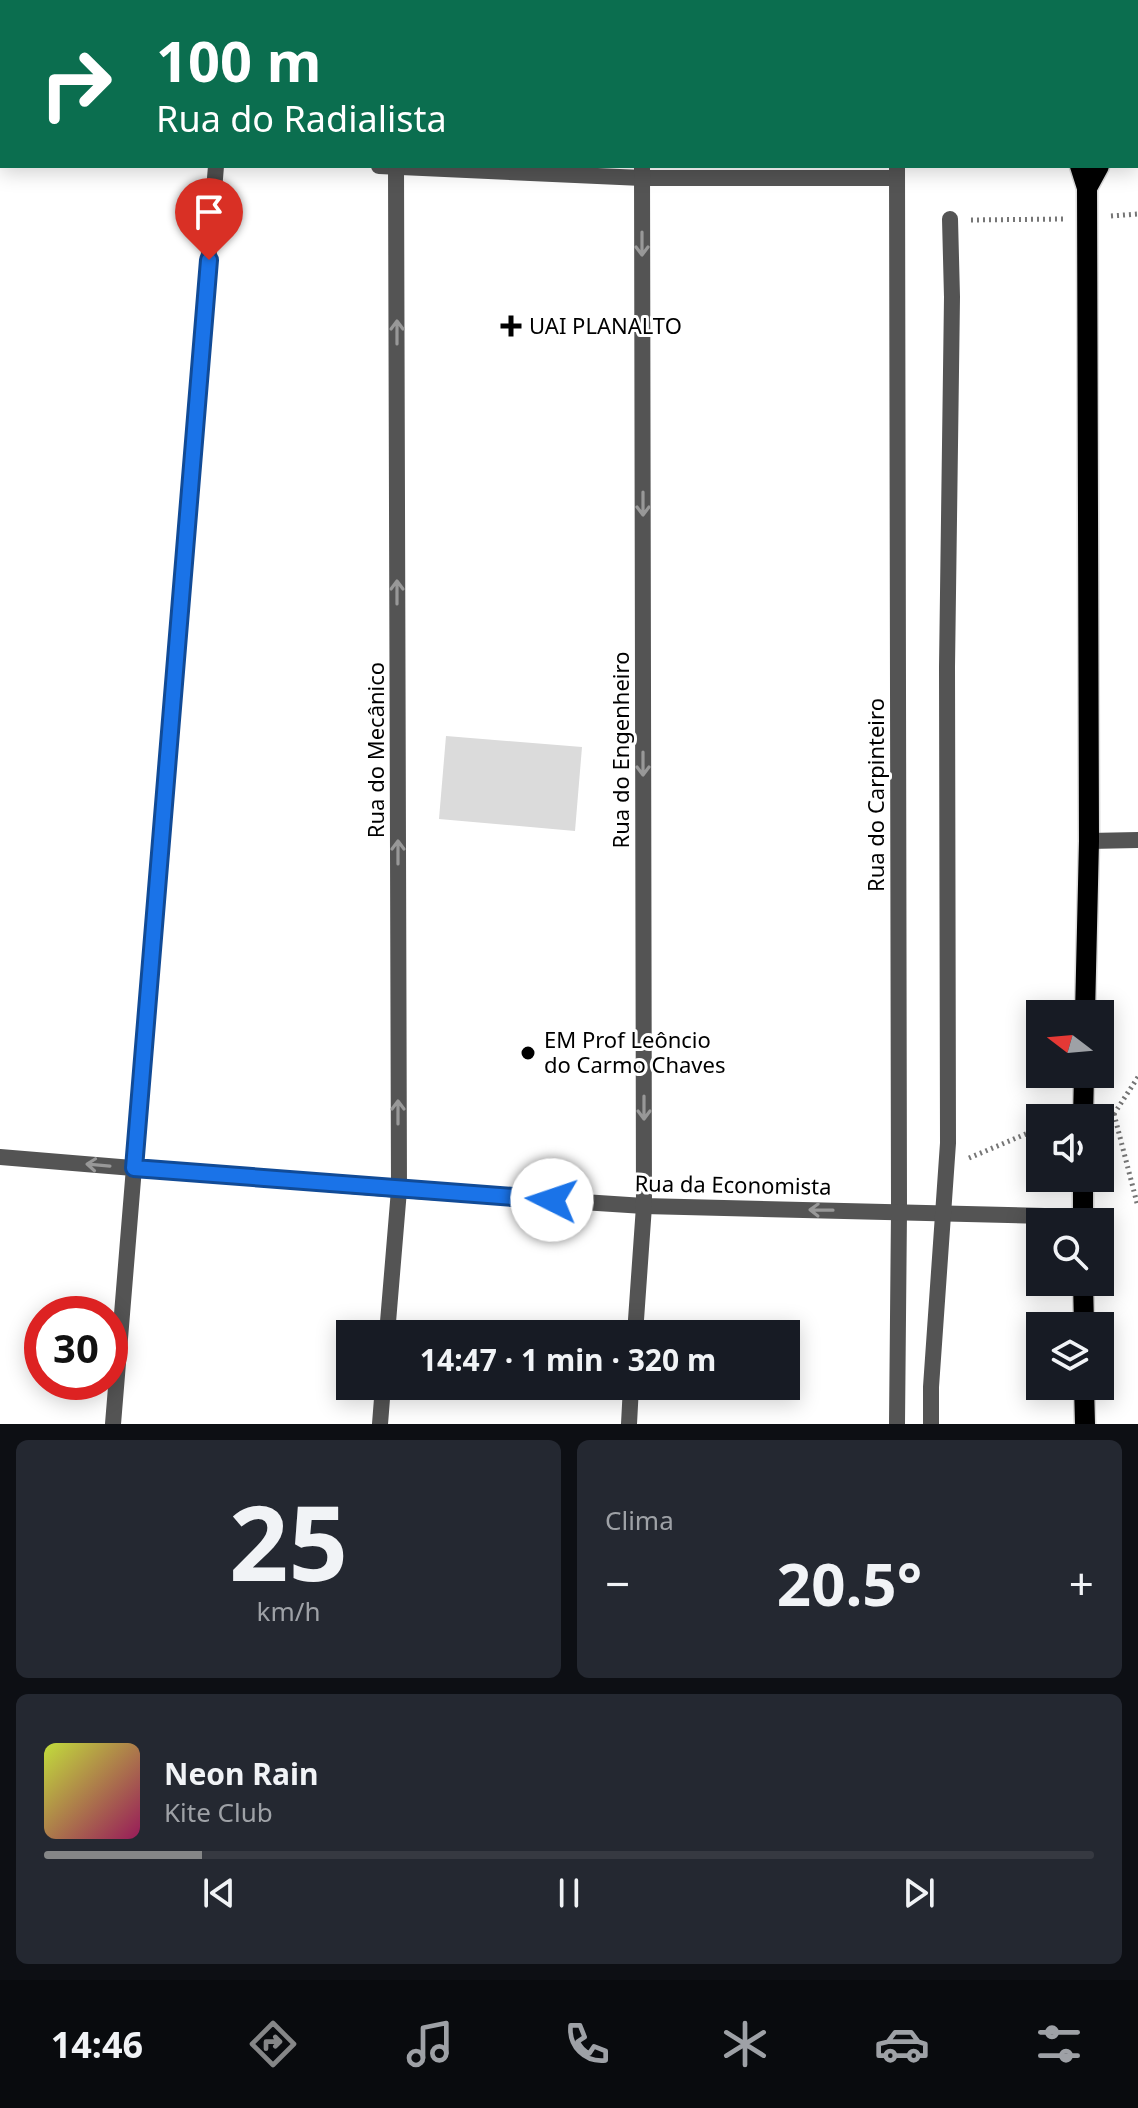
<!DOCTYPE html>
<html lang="pt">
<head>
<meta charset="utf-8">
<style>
  body { margin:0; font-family:"Noto Sans",sans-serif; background:#242831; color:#f1f3f6; height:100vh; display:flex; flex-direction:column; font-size:30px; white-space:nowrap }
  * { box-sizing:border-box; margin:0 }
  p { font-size:26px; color:#9ea1a6 }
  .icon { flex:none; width:44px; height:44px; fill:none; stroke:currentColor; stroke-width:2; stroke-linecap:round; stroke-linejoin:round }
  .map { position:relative; height:1424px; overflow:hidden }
  .side { display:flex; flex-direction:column; gap:16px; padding:16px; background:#0d0f14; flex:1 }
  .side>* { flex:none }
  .hud { position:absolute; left:0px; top:0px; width:1138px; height:168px; box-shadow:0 4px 20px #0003; background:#0b6e4f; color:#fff; overflow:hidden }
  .needle { width:52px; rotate:286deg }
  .controls { position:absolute; left:1026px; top:1000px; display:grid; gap:16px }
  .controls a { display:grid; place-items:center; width:88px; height:88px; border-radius:0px; background:#171b24; box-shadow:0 4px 20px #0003; font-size:40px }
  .speed { position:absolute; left:24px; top:1296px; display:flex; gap:16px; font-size:40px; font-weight:700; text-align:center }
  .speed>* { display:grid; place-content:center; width:104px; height:104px; border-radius:50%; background:#171b24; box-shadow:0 4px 20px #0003; line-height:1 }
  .speed .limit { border:12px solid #d22; background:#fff; color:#111 }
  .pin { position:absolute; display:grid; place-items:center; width:68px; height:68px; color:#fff; margin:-82px -34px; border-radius:50% 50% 50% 0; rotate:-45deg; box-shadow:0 0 8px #0007 }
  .pin .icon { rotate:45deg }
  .me { position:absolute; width:88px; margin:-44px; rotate:274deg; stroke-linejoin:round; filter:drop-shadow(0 0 6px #0008) }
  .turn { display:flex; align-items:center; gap:28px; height:168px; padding:0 24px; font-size:36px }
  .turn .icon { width:104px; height:104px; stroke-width:2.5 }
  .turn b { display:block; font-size:56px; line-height:68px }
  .big { font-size:60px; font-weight:700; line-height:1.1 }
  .side .card { flex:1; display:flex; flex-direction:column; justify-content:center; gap:12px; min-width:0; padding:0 28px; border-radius:12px; background:#242831 }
  .side .dial { align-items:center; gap:0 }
  .dial b { font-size:104px; line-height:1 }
  .song { display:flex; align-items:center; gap:24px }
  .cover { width:96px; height:96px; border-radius:12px; background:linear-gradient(135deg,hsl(70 70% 55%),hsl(330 70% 35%)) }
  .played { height:8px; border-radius:4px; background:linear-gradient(90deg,#858687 15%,#363941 15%) }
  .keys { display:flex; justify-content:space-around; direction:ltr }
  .heat { display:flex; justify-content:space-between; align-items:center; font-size:44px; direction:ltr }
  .side .tiles { flex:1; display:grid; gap:16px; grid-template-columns:1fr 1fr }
  .card:last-child { grid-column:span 2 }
  .trip { position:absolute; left:336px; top:1320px; width:464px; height:80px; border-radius:0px; background:#171b24; box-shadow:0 4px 20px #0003; font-weight:700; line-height:80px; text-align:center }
  .menu { display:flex; height:128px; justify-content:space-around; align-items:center; background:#090b0e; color:#9ea1a6 }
  .menu .icon { width:56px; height:56px }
  .menu .current { color:#858687 }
  .menu b { font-size:36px; color:#f1f3f6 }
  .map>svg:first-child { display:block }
  .green { fill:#dbdbdb }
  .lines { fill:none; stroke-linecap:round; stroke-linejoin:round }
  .primary-casing { stroke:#dbdbdb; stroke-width:23 }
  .path { stroke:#767676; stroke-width:5; stroke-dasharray:2 4; stroke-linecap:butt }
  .street { stroke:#545454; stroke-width:16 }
  .primary { stroke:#000; stroke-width:20 }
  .oneway { stroke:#989898 }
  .route-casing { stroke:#114b97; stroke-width:20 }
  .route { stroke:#1a73e8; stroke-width:14 }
  .poi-dot { fill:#000; stroke:#fff; stroke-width:3 }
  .labels { text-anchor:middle; stroke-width:6; stroke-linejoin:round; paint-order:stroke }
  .poi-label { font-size:22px; fill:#000; stroke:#fff; text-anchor:start }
  .street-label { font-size:22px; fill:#000; stroke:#fff }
</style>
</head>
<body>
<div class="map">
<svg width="1138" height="1424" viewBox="0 0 1138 1424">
  <rect width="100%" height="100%" fill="#fff"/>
  <!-- green -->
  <path class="green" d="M446 736 582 747 575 831 439 819Z"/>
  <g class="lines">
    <defs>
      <g id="primary">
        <path d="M1011 0 1013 2"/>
        <path d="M1136 68H1138"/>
        <path d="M1136 110 1138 108"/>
        <path d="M1080 166 1087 188 1089 841 1085 1014"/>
        <path d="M1087 188 1099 166"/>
        <path d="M1083 1118 1084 1074"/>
        <path d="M1083 1222V1178"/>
        <path d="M1083 1282 1084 1326"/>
        <path d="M1084 1386 1085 1424"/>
      </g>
    </defs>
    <!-- primary casing -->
    <use href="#primary" class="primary-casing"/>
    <!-- path -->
    <g class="path">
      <path d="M1111 216 1138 214"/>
      <path d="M971 220 1065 219"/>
      <path d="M1114 1114 1138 1207"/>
      <path d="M1114 1114 1138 1077"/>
      <path d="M969 1158 1040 1128"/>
    </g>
    <!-- street -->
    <g class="street">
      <path d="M401 0V2"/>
      <path d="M640 0V2"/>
      <path d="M228 2 229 0"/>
      <path d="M897 2V0"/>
      <path d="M0 130H2"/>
      <path d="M379 166 642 178H897"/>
      <path d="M897 166 899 1211 897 1424"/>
      <path d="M1089 841 1138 840"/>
      <path d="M0 1157 399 1190 644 1206 1083 1217"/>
      <path d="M387 1334 399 1190 396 166"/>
      <path d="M635 1334 644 1206 642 166"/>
      <path d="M113 1424 216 166"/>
      <path d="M380 1424 383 1386"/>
      <path d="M629 1424 631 1386"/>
      <path d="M931 1424V1387L948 1143 947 667 952 297 950 219"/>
    </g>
    <!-- primary -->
    <use href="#primary" class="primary"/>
  </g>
  <!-- one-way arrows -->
  <defs><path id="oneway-shaft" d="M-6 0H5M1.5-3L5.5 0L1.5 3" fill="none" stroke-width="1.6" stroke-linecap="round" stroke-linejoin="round" transform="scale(2)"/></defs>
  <g class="oneway">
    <use href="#oneway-shaft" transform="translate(642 244) rotate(90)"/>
    <use href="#oneway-shaft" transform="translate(397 332) rotate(-90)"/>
    <use href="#oneway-shaft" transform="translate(643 504) rotate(90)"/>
    <use href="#oneway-shaft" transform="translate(397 592) rotate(-90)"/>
    <use href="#oneway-shaft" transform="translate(643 764) rotate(90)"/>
    <use href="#oneway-shaft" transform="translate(398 852) rotate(-90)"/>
    <use href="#oneway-shaft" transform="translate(644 1108) rotate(90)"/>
    <use href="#oneway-shaft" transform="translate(398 1112) rotate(-90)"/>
    <use href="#oneway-shaft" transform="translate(98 1165) rotate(-175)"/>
    <use href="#oneway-shaft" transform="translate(821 1210) rotate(-179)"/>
  </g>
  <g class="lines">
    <defs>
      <path id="route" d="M209 260 134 1168 552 1200"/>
    </defs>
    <!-- route casing -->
    <use href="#route" class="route-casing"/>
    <!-- route -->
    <use href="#route" class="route"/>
  </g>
  <!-- markers -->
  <g class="poi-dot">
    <path d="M507 314h8v8h8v8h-8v8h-8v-8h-8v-8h8z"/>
    <circle cx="528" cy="1053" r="8"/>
  </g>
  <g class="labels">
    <!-- poi labels -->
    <g class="poi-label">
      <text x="529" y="334">UAI PLANALTO</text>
      <text x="544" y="1048">EM Prof Leôncio<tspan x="544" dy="25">do Carmo Chaves</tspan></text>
    </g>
    <!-- street labels -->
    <g class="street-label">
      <text transform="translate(376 750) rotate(-90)" y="8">Rua do Mecânico</text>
      <text transform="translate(621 750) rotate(-90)" y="8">Rua do Engenheiro</text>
      <text transform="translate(876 795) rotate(-90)" y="8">Rua do Carpinteiro</text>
      <text transform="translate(733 1185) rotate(1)" y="8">Rua da Economista</text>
    </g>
  </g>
</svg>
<div class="controls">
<a><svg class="needle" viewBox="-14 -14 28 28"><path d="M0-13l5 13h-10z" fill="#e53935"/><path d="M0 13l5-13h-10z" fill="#9ea1a6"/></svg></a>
<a><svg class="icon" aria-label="sound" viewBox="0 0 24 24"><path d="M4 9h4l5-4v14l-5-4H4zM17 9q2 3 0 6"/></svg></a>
<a><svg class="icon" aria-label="search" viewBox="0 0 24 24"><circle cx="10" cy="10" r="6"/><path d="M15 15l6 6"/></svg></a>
<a><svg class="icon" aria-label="layers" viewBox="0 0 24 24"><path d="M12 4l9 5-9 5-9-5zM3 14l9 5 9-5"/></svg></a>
</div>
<div class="speed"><div class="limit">30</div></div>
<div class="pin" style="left:209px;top:260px;background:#d93025"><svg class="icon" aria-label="arrive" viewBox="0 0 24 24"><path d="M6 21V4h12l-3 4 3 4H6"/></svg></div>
<svg class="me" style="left:552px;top:1200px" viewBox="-20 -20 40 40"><circle r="19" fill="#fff"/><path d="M0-13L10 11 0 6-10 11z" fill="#1a73e8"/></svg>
<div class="trip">14:47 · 1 min · 320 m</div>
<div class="hud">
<div class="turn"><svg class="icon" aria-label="right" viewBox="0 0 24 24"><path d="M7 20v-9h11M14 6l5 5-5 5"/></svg><div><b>100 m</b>Rua do Radialista</div></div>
</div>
</div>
<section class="side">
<div class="tiles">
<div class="card dial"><b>25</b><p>km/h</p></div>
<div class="card"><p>Clima</p>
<div class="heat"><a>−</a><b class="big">20.5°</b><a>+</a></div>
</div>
<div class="card">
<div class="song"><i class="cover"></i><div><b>Neon Rain</b><p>Kite Club</p></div></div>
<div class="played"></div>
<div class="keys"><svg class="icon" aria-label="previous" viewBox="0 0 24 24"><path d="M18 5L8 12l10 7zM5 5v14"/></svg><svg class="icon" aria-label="pause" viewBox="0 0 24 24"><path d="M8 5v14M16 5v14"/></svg><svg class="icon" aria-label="next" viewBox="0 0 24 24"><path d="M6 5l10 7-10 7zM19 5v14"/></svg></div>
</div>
</div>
</section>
<nav class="menu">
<b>14:46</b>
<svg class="icon current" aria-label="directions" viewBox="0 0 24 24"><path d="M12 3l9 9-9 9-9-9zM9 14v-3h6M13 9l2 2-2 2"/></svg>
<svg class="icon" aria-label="music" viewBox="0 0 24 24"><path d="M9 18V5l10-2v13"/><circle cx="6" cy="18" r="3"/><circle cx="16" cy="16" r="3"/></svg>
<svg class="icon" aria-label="phone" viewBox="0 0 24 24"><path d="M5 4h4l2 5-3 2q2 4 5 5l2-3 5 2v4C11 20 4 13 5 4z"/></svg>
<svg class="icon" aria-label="climate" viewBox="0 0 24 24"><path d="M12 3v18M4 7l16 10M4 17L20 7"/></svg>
<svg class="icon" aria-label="car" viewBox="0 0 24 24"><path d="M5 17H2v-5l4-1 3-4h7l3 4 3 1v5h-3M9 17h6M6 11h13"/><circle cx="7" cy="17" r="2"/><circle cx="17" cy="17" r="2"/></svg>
<svg class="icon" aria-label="filters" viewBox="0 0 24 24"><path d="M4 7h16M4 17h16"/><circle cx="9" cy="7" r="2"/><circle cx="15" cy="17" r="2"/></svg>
</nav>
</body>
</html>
